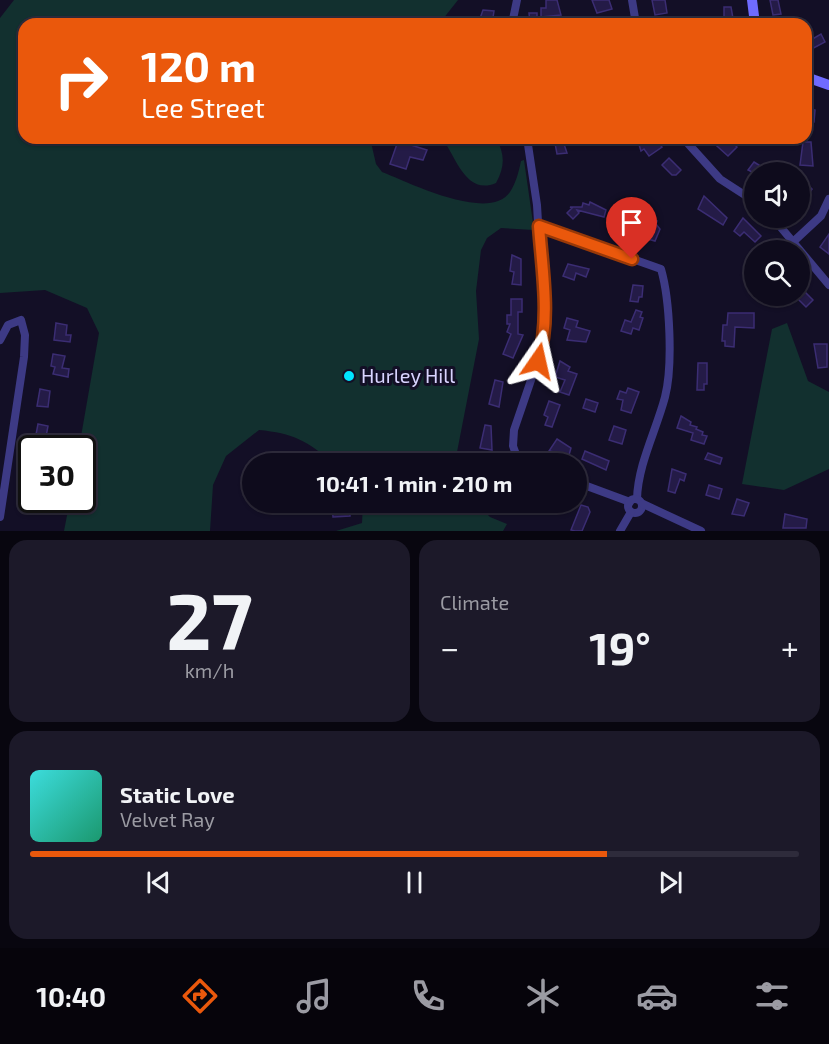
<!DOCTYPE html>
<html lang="en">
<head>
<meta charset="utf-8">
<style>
  body { margin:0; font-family:"Exo 2",sans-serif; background:#1c1929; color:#f1f3f6; height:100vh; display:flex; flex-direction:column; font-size:22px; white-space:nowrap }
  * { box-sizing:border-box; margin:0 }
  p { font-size:20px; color:#9b9ba3 }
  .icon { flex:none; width:33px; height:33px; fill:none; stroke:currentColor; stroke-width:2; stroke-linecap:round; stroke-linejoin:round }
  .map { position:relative; height:531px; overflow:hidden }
  .drawer { display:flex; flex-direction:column; gap:9px; padding:9px; background:#08060f; flex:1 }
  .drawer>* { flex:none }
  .top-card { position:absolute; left:18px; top:18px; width:794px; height:126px; border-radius:18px; box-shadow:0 2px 4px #0004,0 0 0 2px #2e2b3b; background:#ea580c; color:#fff; overflow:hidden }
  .controls { position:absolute; left:744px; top:162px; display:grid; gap:12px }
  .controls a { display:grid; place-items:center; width:66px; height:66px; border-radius:50%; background:#0e0b1c; box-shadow:0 2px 4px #0004,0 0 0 2px #2e2b3b; font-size:30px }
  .speed { position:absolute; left:18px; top:435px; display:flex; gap:12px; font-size:30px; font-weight:700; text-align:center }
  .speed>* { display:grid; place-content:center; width:78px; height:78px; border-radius:50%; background:#0e0b1c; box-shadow:0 2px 4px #0004,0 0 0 2px #2e2b3b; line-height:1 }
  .speed .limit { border:3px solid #111; border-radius:9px; background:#fff; color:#111 }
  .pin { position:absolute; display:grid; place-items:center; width:51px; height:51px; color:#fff; margin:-62px -26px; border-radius:50% 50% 50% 0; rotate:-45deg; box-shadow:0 0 6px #0007 }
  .pin .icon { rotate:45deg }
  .me { position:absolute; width:66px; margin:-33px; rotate:11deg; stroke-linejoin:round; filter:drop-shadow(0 0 4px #0008) }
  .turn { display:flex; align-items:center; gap:21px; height:126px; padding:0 24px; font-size:27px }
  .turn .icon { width:78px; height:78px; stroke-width:2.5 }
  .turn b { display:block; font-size:42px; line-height:51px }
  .big { font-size:45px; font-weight:700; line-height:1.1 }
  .drawer .widget { flex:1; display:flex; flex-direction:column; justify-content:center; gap:9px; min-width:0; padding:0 21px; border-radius:18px; background:#1c1929 }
  .drawer .dial { align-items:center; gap:0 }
  .dial b { font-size:78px; line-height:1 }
  .song { display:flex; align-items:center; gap:18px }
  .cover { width:72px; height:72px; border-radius:9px; background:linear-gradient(135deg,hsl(180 70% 55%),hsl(160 70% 35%)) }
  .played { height:6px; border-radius:3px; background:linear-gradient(90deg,#ea580c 75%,#2e2b3b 75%) }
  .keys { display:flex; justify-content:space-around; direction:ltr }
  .heat { display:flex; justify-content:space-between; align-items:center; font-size:33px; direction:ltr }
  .drawer .tiles { flex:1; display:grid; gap:9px; grid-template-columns:1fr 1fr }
  .widget:last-child { grid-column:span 2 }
  .trip { position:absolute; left:242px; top:453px; width:345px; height:60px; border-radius:30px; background:#0e0b1c; box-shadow:0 2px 4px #0004,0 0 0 2px #2e2b3b; font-weight:700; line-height:60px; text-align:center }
  .tabs { display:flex; height:96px; justify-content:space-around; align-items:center; background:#06040b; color:#9b9ba3 }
  .tabs .icon { width:42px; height:42px }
  .tabs .selected { color:#ea580c }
  .tabs b { font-size:27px; color:#f1f3f6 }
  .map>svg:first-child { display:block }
  .green { fill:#12302f }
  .building { fill:#241b47; stroke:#3b2d73; stroke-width:1.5 }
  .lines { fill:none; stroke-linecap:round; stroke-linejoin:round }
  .street { stroke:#3d3a85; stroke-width:8 }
  .secondary { stroke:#6f6bff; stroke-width:10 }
  .route-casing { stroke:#983908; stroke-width:15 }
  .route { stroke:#ea580c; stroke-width:10 }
  .poi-dot { fill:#00e5ff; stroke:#130f26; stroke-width:2 }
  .labels { text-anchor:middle; stroke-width:6; stroke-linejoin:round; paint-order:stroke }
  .poi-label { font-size:20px; fill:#d9d4ff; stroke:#130f26; text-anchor:start }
</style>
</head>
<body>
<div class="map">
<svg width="829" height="531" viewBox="0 0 829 531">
  <rect width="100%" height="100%" fill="#130f26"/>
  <!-- green -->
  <g class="green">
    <path d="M14 0H458L439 24H24V138H370L376 164 382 172C408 182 489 223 510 192 516 183 519 171 521 161L524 160 534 230 501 228 487 238 481 250 476 291 479 339 457 452 459 463H332C309 441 292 433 259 430L226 456 213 485 210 531H64L70 500H82V448H79L99 333 87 308 45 290 0 293V18Z"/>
    <path d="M442 138H496C505 155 505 166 496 183 466 196 456 157 442 138Z"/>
    <path d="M787 323 808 381 829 392V469L784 490 742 484 772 329Z"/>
    <path d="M363 503H476L490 517 507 524 503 531H336L362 523Z"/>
  </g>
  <!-- building -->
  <g class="building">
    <path d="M546 0H557L561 15 541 17V8H546Z"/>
    <path d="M592 0H609L612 9 597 13Z"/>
    <path d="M652 0H665L667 13 655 15Z"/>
    <path d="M770 0H778L781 14 773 15Z"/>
    <path d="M724 7H731L734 24H724Z"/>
    <path d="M483 10 494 11 492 24H478Z"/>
    <path d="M529 13H537V22L530 23Z"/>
    <path d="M821 34 825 42 806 52V39L809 41Z"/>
    <path d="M806 108 815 110 814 122 806 121Z"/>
    <path d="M554 138H562L567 153 557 154Z"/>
    <path d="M637 138H650L652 141 656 139 662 147 649 156 644 149 641 151Z"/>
    <path d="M708 138H727L737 147 728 156Z"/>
    <path d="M398 141 427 150 423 160 410 157 406 169 390 164Z"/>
    <path d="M803 142H811L813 166 800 165Z"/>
    <path d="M669 158 681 170 676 175H672L662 165Z"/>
    <path d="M754 162 770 172H752L748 170Z"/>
    <path d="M806 183 812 189 800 207V190Z"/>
    <path d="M704 196 727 218 723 225 698 209Z"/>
    <path d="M590 202 606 210 604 217 577 210 579 213 573 219 567 213 572 208 570 207H582L583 203 589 205Z"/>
    <path d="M646 216 657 221 656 224 660 229 655 241 636 236 642 220 645 221Z"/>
    <path d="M743 218 761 236 755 242 744 232 740 236 734 231Z"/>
    <path d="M829 234V254L820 247Z"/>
    <path d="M512 255 521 259V285L512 284 514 272 510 271Z"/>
    <path d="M568 264 589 269 586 277 576 273 574 280 563 276Z"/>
    <path d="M633 285 643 286 642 297H639L638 302 630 301Z"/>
    <path d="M803 290 813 300 806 307 796 297Z"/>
    <path d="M511 299H522V312H518V334L523 335 513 358 503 354 511 334 507 332 510 324H507V315H511Z"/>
    <path d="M636 310 642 312 640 317 643 318 639 330 633 328 631 334 621 331 625 320 631 322Z"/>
    <path d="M728 313H754V328L735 327 734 347 725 346V341H722L723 325H727Z"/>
    <path d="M567 318 578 321 576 327 590 331 586 342 567 340 570 330 564 328Z"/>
    <path d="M56 323 67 325 66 335H71L70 342 54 340Z"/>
    <path d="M814 344H827V367L818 368Z"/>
    <path d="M53 354 65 356 62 368 69 369 68 377 53 374 55 367 51 366Z"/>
    <path d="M560 361 570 367 568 371 577 374 569 395 560 392 565 380 555 377Z"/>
    <path d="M698 363H707V384H704V390H697Z"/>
    <path d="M495 380 503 382 499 407 489 404Z"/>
    <path d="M628 388 639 392 631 413 621 410 623 400 617 399 620 391 626 393Z"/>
    <path d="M40 389 50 391 48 407 37 406Z"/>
    <path d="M586 399 598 403 595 412 583 408Z"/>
    <path d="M549 401 560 405 552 427 545 425 548 417 544 415Z"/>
    <path d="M681 416 691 422 690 425 697 427 696 429 703 432 702 435 707 436 704 444 691 440 693 433 677 428Z"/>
    <path d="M38 424 48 426 45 442 35 440Z"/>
    <path d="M485 425 491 426 492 450 480 448Z"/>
    <path d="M614 426 626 430 622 444 609 440Z"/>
    <path d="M557 439 571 448 569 455 549 451Z"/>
    <path d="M585 451 609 461 606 470 582 459Z"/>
    <path d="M708 453 722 458 720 464 705 459Z"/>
    <path d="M672 469 686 474 684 481 680 479 675 493 668 491Z"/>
    <path d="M709 485 722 489 719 499 706 495Z"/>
    <path d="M24 493 32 494V500H34L32 510 22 508Z"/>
    <path d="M737 499 749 503 744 516 732 514Z"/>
    <path d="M581 505 588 507 590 512 582 531H575L571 530Z"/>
    <path d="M332 506H350V516L333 517Z"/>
    <path d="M785 514 807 519 806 528H783Z"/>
  </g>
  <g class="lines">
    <!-- street -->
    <g class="street">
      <path d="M632 0 636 24"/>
      <path d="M512 24 517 0"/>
      <path d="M527 138 537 205 544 325 543 345 514 430 513 446 517 457 527 464"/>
      <path d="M683 138 720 179 754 201"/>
      <path d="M773 218 829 285"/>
      <path d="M539 226 661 269C670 300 673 366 665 397 656 431 638 464 637 499"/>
      <path d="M793 242 821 216 829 199"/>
      <path d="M0 340 8 325 21 320 25 335 24 357 0 517"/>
      <path d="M576 482 630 502"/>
      <circle cx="635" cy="506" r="7"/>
      <path d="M643 504 701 531"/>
      <path d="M620 531 631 512"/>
    </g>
    <!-- secondary -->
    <g class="secondary">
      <path d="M752 0 755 24"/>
      <path d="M806 77 829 85"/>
    </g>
  </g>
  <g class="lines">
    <defs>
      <path id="route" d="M538 361C551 319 542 269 539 226L632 259"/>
    </defs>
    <!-- route casing -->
    <use href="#route" class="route-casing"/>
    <!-- route -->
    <use href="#route" class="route"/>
  </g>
  <!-- markers -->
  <circle class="poi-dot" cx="349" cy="376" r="6"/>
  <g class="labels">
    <!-- poi labels -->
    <g class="poi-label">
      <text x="361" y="383">Hurley Hill</text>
    </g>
  </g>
</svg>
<div class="controls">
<a><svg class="icon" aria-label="sound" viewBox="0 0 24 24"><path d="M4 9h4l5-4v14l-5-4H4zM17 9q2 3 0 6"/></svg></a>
<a><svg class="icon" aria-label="search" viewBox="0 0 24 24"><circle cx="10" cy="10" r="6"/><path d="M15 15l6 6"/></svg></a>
</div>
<div class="speed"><div class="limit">30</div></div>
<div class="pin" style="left:632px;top:259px;background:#d93025"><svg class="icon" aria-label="arrive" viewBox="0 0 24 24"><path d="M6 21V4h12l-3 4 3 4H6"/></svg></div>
<svg class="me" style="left:538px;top:361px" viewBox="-20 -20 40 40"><path d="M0-17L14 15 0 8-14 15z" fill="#ea580c" stroke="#fff" stroke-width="4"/></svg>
<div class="trip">10:41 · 1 min · 210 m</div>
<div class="top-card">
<div class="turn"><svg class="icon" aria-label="right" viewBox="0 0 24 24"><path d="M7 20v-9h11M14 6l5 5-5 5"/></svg><div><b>120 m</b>Lee Street</div></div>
</div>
</div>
<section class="drawer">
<div class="tiles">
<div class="widget dial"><b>27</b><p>km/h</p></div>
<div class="widget"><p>Climate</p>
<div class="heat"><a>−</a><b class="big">19°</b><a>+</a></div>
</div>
<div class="widget">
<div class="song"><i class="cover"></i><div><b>Static Love</b><p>Velvet Ray</p></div></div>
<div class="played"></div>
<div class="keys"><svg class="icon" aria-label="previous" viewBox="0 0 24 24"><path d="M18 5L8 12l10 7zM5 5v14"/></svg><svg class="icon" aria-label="pause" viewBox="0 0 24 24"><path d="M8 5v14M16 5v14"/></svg><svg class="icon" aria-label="next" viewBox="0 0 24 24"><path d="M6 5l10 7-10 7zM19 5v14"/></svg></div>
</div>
</div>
</section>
<nav class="tabs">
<b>10:40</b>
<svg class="icon selected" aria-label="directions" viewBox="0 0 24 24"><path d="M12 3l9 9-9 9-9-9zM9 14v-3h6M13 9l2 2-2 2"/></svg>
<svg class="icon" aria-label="music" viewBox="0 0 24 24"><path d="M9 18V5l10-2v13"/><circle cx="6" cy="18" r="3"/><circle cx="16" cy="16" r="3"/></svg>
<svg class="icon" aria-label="phone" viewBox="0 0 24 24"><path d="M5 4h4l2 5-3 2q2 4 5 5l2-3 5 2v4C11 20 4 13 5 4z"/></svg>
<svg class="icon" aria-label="climate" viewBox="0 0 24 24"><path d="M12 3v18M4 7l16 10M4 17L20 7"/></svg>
<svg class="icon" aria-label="car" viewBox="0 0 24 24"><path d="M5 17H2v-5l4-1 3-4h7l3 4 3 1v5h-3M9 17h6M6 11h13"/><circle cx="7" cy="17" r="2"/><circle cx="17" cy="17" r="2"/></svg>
<svg class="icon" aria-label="filters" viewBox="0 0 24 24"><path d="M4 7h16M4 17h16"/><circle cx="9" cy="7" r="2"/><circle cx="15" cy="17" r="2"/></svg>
</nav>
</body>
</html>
